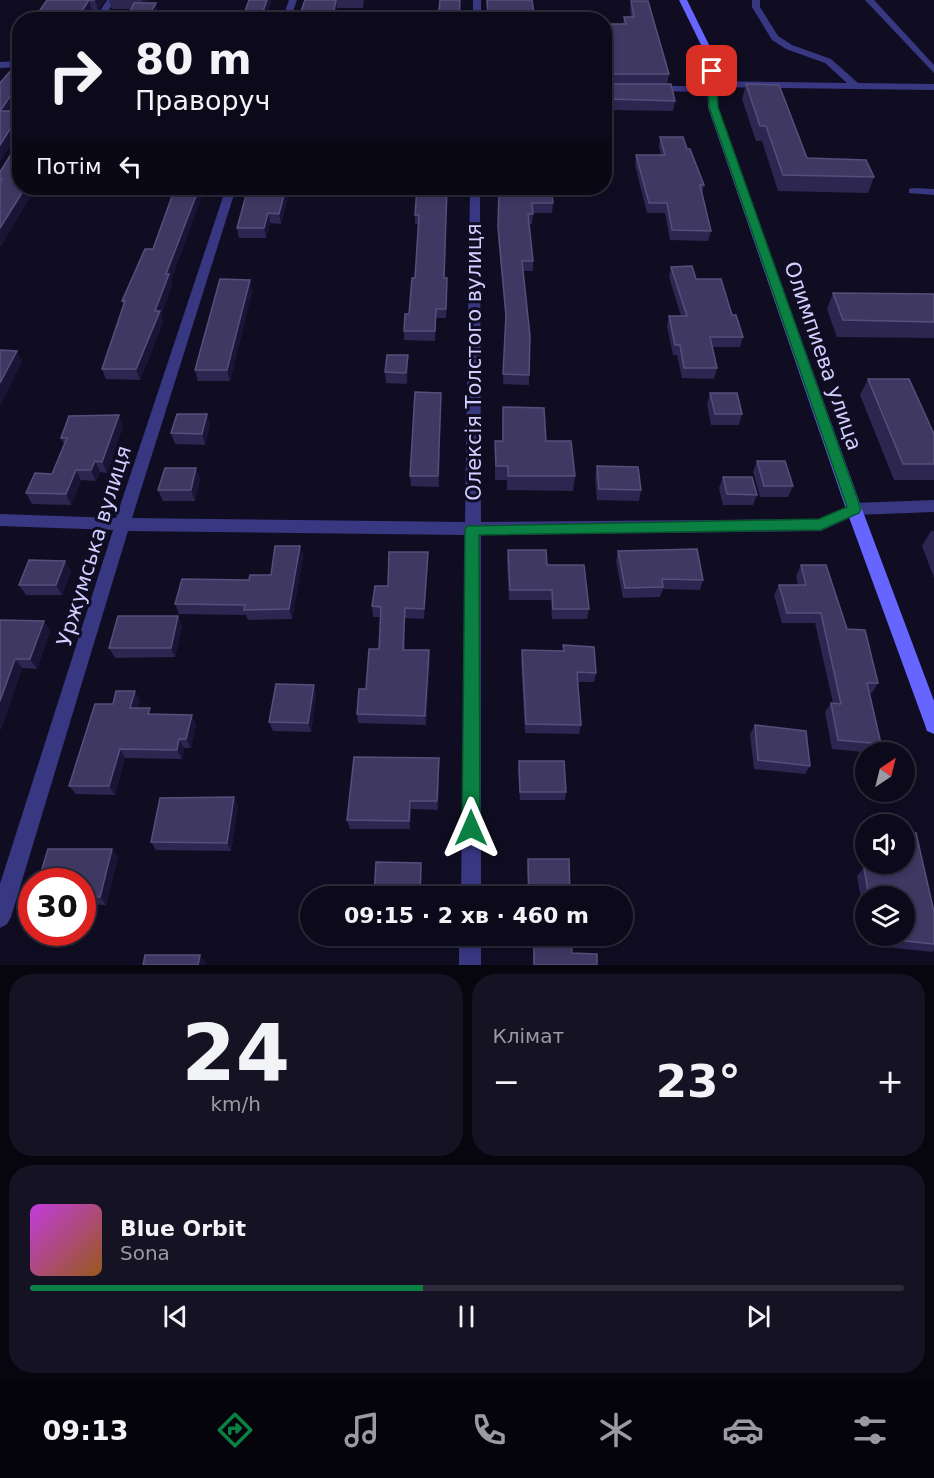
<!DOCTYPE html>
<html lang="uk">
<head>
<meta charset="utf-8">
<style>
  body { margin:0; font-family:"DejaVu Sans",sans-serif; background:#151323; color:#f1f3f6; height:100vh; display:flex; flex-direction:column; font-size:22px; white-space:nowrap }
  * { box-sizing:border-box; margin:0 }
  p { font-size:20px; color:#9a9aa2 }
  .icon { flex:none; width:33px; height:33px; fill:none; stroke:currentColor; stroke-width:2; stroke-linecap:round; stroke-linejoin:round }
  .map { position:relative; height:965px; overflow:hidden }
  .drawer { display:flex; flex-direction:column; gap:9px; padding:9px; background:#07060e; flex:1 }
  .drawer>* { flex:none }
  .top-card { position:absolute; left:12px; top:12px; width:600px; height:183px; border-radius:24px; box-shadow:0 3px 9px #0003,0 0 0 2px #2c2b39; background:#0c0a1a; color:#f1f3f6; overflow:hidden }
  .needle { width:39px; rotate:35deg }
  .buttons { position:absolute; left:855px; top:742px; display:grid; gap:12px }
  .buttons a { display:grid; place-items:center; width:60px; height:60px; border-radius:50%; background:#0c0a1a; box-shadow:0 3px 9px #0003,0 0 0 2px #2c2b39; font-size:30px }
  .speed { position:absolute; left:18px; top:868px; display:flex; gap:12px; font-size:30px; font-weight:700; text-align:center }
  .speed>* { display:grid; place-content:center; width:78px; height:78px; border-radius:50%; background:#0c0a1a; box-shadow:0 3px 9px #0003,0 0 0 2px #2c2b39; line-height:1 }
  .speed .limit { border:9px solid #d22; background:#fff; color:#111 }
  .pin { position:absolute; display:grid; place-items:center; width:51px; height:51px; color:#fff; margin:-26px; border-radius:12px; box-shadow:0 3px 9px #0006 }
  .me { position:absolute; width:66px; margin:-33px; rotate:0deg; stroke-linejoin:round; filter:drop-shadow(0 0 4px #0008) }
  .turn { display:flex; align-items:center; gap:21px; height:126px; padding:0 24px; font-size:27px }
  .turn .icon { width:78px; height:78px; stroke-width:2.5 }
  .turn b { display:block; font-size:42px; line-height:51px }
  .then { display:flex; align-items:center; height:57px; padding:0 24px; background:#0003; gap:12px; font-size:22px }
  .big { font-size:45px; font-weight:800; line-height:1.1 }
  .drawer .tile { flex:1; display:flex; flex-direction:column; justify-content:center; gap:9px; min-width:0; padding:0 21px; border-radius:24px; background:#151323 }
  .drawer .dial { align-items:center; gap:0 }
  .dial b { font-size:78px; line-height:1 }
  .song { display:flex; align-items:center; gap:18px }
  .cover { width:72px; height:72px; border-radius:9px; background:linear-gradient(135deg,hsl(290 70% 55%),hsl(30 70% 35%)) }
  .played { height:6px; border-radius:3px; background:linear-gradient(90deg,#0b8043 45%,#2c2b39 45%) }
  .keys { display:flex; justify-content:space-around; direction:ltr }
  .heat { display:flex; justify-content:space-between; align-items:center; font-size:33px; direction:ltr }
  .drawer .tiles { flex:1; display:grid; gap:9px; grid-template-columns:1fr 1fr }
  .tile:last-child { grid-column:span 2 }
  .trip { position:absolute; left:300px; top:886px; width:333px; height:60px; border-radius:30px; background:#0c0a1a; box-shadow:0 3px 9px #0003,0 0 0 2px #2c2b39; font-weight:800; line-height:60px; text-align:center }
  .tab-bar { display:flex; height:96px; justify-content:space-around; align-items:center; background:#05040a; color:#9a9aa2 }
  .tab-bar .icon { width:42px; height:42px }
  .tab-bar .on { color:#0b8043 }
  .tab-bar b { font-size:27px; color:#f1f3f6 }
  .map>svg:first-child { display:block }
  .lines { fill:none; stroke-linecap:round; stroke-linejoin:round }
  .street { fill:#383782; fill-rule:evenodd }
  .secondary { fill:#6665ff; fill-rule:evenodd }
  .wall { fill:#2c2650 }
  .shaded-wall { fill:#1a1436 }
  .building { fill:#3e3863; stroke:#554f7b; stroke-width:1.5 }
  .route { fill:#0b8043; stroke:#07532c; stroke-width:1.5 }
  .labels { text-anchor:middle; stroke-width:6; stroke-linejoin:round; paint-order:stroke }
  .street-label { font-size:21px; fill:#d2ceff; stroke:#100d22 }
</style>
</head>
<body>
<div class="map">
<svg width="934" height="965" viewBox="0 0 934 965">
  <rect width="100%" height="100%" fill="#100d22"/>
  <g class="lines">
    <!-- street -->
    <g class="street">
      <path d="M107 0H115L103 20H94Z"/>
      <path d="M289 0H297L290 20H282Z"/>
      <rect x="473" y="0" width="8" height="20"/>
      <path d="M752 0H760V7L778 36 792 45 831 59 858 83 934 84V90L715 87 717 89 712 92 649 91V87L652 86H709L707 84 712 81 847 83 825 63 786 49 772 40 752 7Z"/>
      <path d="M865 0H874L934 65V73Z"/>
      <path d="M20 61V67L0 68V62Z"/>
      <path d="M226 188H236L132 518 465 522 470 188H480L481 522 819 519 854 503 934 500V512L856 515 821 531 481 535V897H461L465 535 128 531 11 917 7 924 0 928V884L113 530 0 526V514L116 518Z"/>
      <path d="M913 188 934 189V195L909 193V189Z"/>
      <rect x="459" y="936" width="22" height="29"/>
    </g>
    <!-- secondary -->
    <path class="secondary" d="M679 0H687L715 57 718 107 862 509 934 701V734L927 731 925 725 846 509 708 107 707 57Z"/>
  </g>
  <!-- wall -->
  <g class="wall">
    <path d="M47 0H105L98 10H92L86 20H33Z"/>
    <path d="M109 0H149L147 3 158 12 154 20H126L131 9H112Z"/>
    <path d="M305 0H364L363 8H337L334 20H298Z"/>
    <path d="M486 0H532L535 20H488Z"/>
    <path d="M631 1 669 74 667 84 675 101 673 111 609 110 611 122 610 132H604V24H623L624 17H631L630 11Z"/>
    <path d="M20 38V58H16L12 48Z"/>
    <path d="M746 84 807 158 874 177 868 193 778 191 762 141H756L742 99Z"/>
    <path d="M11 111H20V188H43L39 194H32L1 245H0V172L18 143V139L14 140Z"/>
    <path d="M660 137 687 149 704 185 702 193 711 231 708 241 670 240 665 213H647L635 165 636 155H661L659 147Z"/>
    <path d="M286 188 288 197 281 224 270 223 266 238H239L237 228Z"/>
    <path d="M417 188 447 288 446 318H436L435 341 404 340V331L409 314 415 278 419 224H415V215Z"/>
    <path d="M499 188 553 203 552 213H533L532 224H529L533 261V271H523L529 375V385L503 384 506 325 498 237Z"/>
    <path d="M671 267 696 279 732 315 743 337 740 347H712L717 368 714 379 682 378 677 355H673L667 326 669 316H681L669 277Z"/>
    <path d="M250 280 252 291 230 381H198L195 370Z"/>
    <path d="M171 281 172 285 161 315 163 322 140 380 106 379 102 369 124 306 122 301Z"/>
    <path d="M833 293 934 294V338L837 337 827 309Z"/>
    <path d="M408 366 407 384 386 383 385 372Z"/>
    <path d="M868 379 934 434V480H894L860 395Z"/>
    <path d="M441 393 439 487 411 486 410 476Z"/>
    <path d="M710 393 742 414 739 425H711L707 404Z"/>
    <path d="M503 407 546 441 575 476 573 491 507 490V480H495V441H502Z"/>
    <path d="M207 414 210 425 205 445 175 444 171 433Z"/>
    <path d="M123 426 107 473 100 472 96 481 81 480 71 505 32 504 26 493 52 474 64 444 61 438Z"/>
    <path d="M757 461 793 486 788 497H760L753 472Z"/>
    <path d="M597 466 641 490 639 501 597 500 595 477Z"/>
    <path d="M196 468 200 479 195 501H163L158 490Z"/>
    <path d="M723 477 757 495 753 505H723L719 488Z"/>
    <path d="M931 531H934V578L922 546Z"/>
    <path d="M300 546 303 556 292 619 248 620 246 615 179 614 175 604 249 580 271 575Z"/>
    <path d="M508 550 547 565 589 609 587 619H552L551 600H509L507 561Z"/>
    <path d="M618 551 703 580 700 590 663 589 660 597 623 598 616 561Z"/>
    <path d="M428 552V562L424 619 405 618V650L430 660 426 725 358 723 357 714 366 689 379 649 380 617H373L372 606 388 586Z"/>
    <path d="M801 565 847 629 878 683 872 693H870L881 744 874 753 832 749 825 712 831 703H833L815 623H782L774 595 779 585H798L796 576Z"/>
    <path d="M71 571 62 595H26L19 585Z"/>
    <path d="M178 616 182 626 175 657 115 658 109 648Z"/>
    <path d="M0 620 50 631 37 669 22 668 1 729H0Z"/>
    <path d="M563 645 596 673 594 682H578L581 725 579 734 525 733 521 660 522 650 563 651Z"/>
    <path d="M316 694 311 732 273 731 269 722Z"/>
    <path d="M140 700 138 708 153 714 196 724 191 748H184L182 759 125 758 115 795 76 794 69 786 113 704Z"/>
    <path d="M755 725 810 766 805 774 754 769 750 734Z"/>
    <path d="M519 761 566 792 565 800H520L518 770Z"/>
    <path d="M439 767 438 810 411 809 410 829H350L347 820Z"/>
    <path d="M234 797 238 806 231 851 156 850 151 842Z"/>
    <path d="M864 829H866V864H904L934 912V950L932 952 868 945 867 936H904V897H866V927L857 876 863 869 857 837Z"/>
    <path d="M118 856 106 905 82 904V882Z"/>
    <path d="M528 859 570 897H528L527 866Z"/>
    <path d="M533 936H571L572 953 597 965H533Z"/>
  </g>
  <!-- shaded-wall -->
  <g class="shaded-wall">
    <path d="M89 0 92 10 86 20H76Z"/>
    <path d="M95 0H105L98 10Z"/>
    <path d="M142 0H149L144 9Z"/>
    <path d="M267 0H272L265 20H260Z"/>
    <path d="M336 0 337 8 334 20H332Z"/>
    <path d="M156 3 158 12 154 20H149L148 17Z"/>
    <path d="M20 82V98L4 121 0 111Z"/>
    <path d="M17 128 20 139 14 140 0 162V145L10 129Z"/>
    <path d="M25 188H29L32 194 1 245 0 243V228Z"/>
    <path d="M36 188H43L39 194Z"/>
    <path d="M199 188H205L171 281 172 285 161 315 163 322 140 380 136 369 166 274Z"/>
    <path d="M286 188 288 197 281 224 279 214Z"/>
    <path d="M268 213 270 223 266 238 264 228Z"/>
    <path d="M250 280 252 291 230 381 227 370Z"/>
    <path d="M17 351 22 362 0 406V383Z"/>
    <path d="M408 355V366L407 384 406 373Z"/>
    <path d="M441 393V404L439 487 438 476Z"/>
    <path d="M207 414 210 425 205 445 202 434Z"/>
    <path d="M119 415 123 426 107 473 102 462Z"/>
    <path d="M95 461 100 472 96 481 91 470Z"/>
    <path d="M196 468 200 479 195 501 191 490Z"/>
    <path d="M76 470 81 480 71 505 66 494Z"/>
    <path d="M300 546 303 556 292 619 289 609Z"/>
    <path d="M428 552V562L424 619V609Z"/>
    <path d="M65 561 71 571 62 595 56 585Z"/>
    <path d="M405 608V618L404 660 403 650Z"/>
    <path d="M178 616 182 626 175 657 171 648Z"/>
    <path d="M44 621 50 631 37 669 30 659Z"/>
    <path d="M429 650 430 660 426 725 425 716Z"/>
    <path d="M15 659 22 668 1 729 0 728V701Z"/>
    <path d="M314 685 316 694 311 732 308 723Z"/>
    <path d="M135 691 140 700 136 718 130 708Z"/>
    <path d="M192 715 196 724 191 748 186 739Z"/>
    <path d="M179 739 184 748 182 759 177 750Z"/>
    <path d="M120 749 125 758 115 795 109 786Z"/>
    <path d="M439 758V767L438 810 437 801Z"/>
    <path d="M234 797 238 806 231 851 227 843Z"/>
    <path d="M410 801 411 809 410 829 409 821Z"/>
    <path d="M112 849 118 856 106 905 100 897Z"/>
    <path d="M421 863 422 870 421 897H420Z"/>
    <path d="M200 955 205 961V965H198Z"/>
  </g>
  <!-- building -->
  <g class="building">
    <path d="M47 0H95H89L76 20H33Z"/>
    <path d="M249 0H267L260 20H242Z"/>
    <path d="M305 0H336L332 20H298Z"/>
    <path d="M440 0H460L459 20H438Z"/>
    <path d="M487 0H532L535 20H494L493 13H488Z"/>
    <path d="M631 1H648L669 74H605L604 76V24H626L624 17H634Z"/>
    <path d="M134 3H156L148 17H153L152 20H126Z"/>
    <path d="M20 38V48H12Z"/>
    <path d="M20 60V82L0 111H20V188H25L0 228V182L2 179H0V172L18 143 17 128 10 129 0 145V83Z"/>
    <path d="M604 84H671L675 101 608 99 611 122H604Z"/>
    <path d="M746 84 779 85 807 158 866 160 874 177 783 175 766 126H760Z"/>
    <path d="M660 137H683L687 149H690L704 185H700L711 231 672 230 667 203H649L636 155H665Z"/>
    <path d="M175 188H199L166 274H169L155 311H160L136 369H102L125 301H122L145 249H153Z"/>
    <path d="M248 188H286L279 214 268 213 264 228H237Z"/>
    <path d="M417 188H447L444 278H447L446 309H436L435 331H404L405 314H409L412 278H415L419 215H415Z"/>
    <path d="M499 188H551L553 203H532L533 214H528L533 261H522L530 336 529 375 503 374 506 315 498 227Z"/>
    <path d="M692 266 696 279H721L732 315H736L743 337H710L717 368H684L680 345H675L669 316H687L671 267Z"/>
    <path d="M220 279 250 280 227 370H195Z"/>
    <path d="M833 293 934 294V322L843 320Z"/>
    <path d="M0 350 17 351 0 383Z"/>
    <path d="M387 355H408L406 373 385 372Z"/>
    <path d="M868 379H909L934 434V464H903Z"/>
    <path d="M415 392 441 393 438 476H410Z"/>
    <path d="M710 393H737L742 414H715Z"/>
    <path d="M503 407 544 408 546 441H571L575 476H508V466H496L495 441H503Z"/>
    <path d="M177 414H207L202 434 171 433Z"/>
    <path d="M119 415 102 462 95 461 91 470H76L66 494 26 493 35 473 52 474 67 438H61L69 416Z"/>
    <path d="M757 461H785L793 486H764Z"/>
    <path d="M597 466 638 467 641 490 599 489Z"/>
    <path d="M165 468H196L191 490H158Z"/>
    <path d="M723 477H752L757 495 727 494Z"/>
    <path d="M275 546H300L289 609 244 610 245 605 175 604 182 579 249 580 250 575H271Z"/>
    <path d="M697 549 703 580 662 579 663 587 625 588 618 551Z"/>
    <path d="M508 550H546L547 565H584L589 609H553L552 590H510Z"/>
    <path d="M389 552H428L424 609 405 608 403 650H429L425 716 357 714 359 689H366L369 649H379L381 607 372 606 375 586H388Z"/>
    <path d="M29 560 65 561 56 585H19Z"/>
    <path d="M801 565H826L847 629 865 630 878 683H867L881 744 838 740 831 703 841 704 821 613H787L779 585H806Z"/>
    <path d="M118 616H178L171 648H109Z"/>
    <path d="M0 620 44 621 30 659H15L0 701Z"/>
    <path d="M563 645 594 647 596 673 577 672 581 725 526 724 522 650 564 651Z"/>
    <path d="M276 684 314 685 308 723 269 722Z"/>
    <path d="M116 691H135L130 708H150L148 714 192 715 186 739H179L177 750 120 749 109 786H69L95 704H113Z"/>
    <path d="M755 725 806 731 810 766 758 760Z"/>
    <path d="M354 757 439 758 437 801H410L409 821 347 820Z"/>
    <path d="M519 761H564L566 792H520Z"/>
    <path d="M234 797 227 843 151 842 160 798Z"/>
    <path d="M904 832 916 833 934 912V944L876 938V936H904V897H869L864 868 872 869 871 864H904Z"/>
    <path d="M48 849H112L100 897H82V882H38Z"/>
    <path d="M528 859H569L570 897H529Z"/>
    <path d="M376 862 421 863 420 897H374Z"/>
    <path d="M534 936H571L572 953 597 954V965H534Z"/>
    <path d="M145 955H200L198 965H143Z"/>
  </g>
  <!-- route -->
  <path class="route" d="M712 68 716 71 718 107 861 509 859 513 821 530 479 535 480 828 477 835 471 837 465 835 462 828 465 530 467 526 819 519 847 507 709 107 707 71Z"/>
  <g class="labels">
    <!-- street labels -->
    <g class="street-label">
      <text transform="translate(823 356) rotate(71)" y="7">Олимпиева улица</text>
      <text transform="translate(474 362) rotate(-90)" y="7">Олексія Толстого вулиця</text>
      <text transform="translate(94 546) rotate(-73)" y="7">Уржумська вулиця</text>
    </g>
  </g>
</svg>
<div class="buttons">
<a><svg class="needle" viewBox="-14 -14 28 28"><path d="M0-13l5 13h-10z" fill="#e53935"/><path d="M0 13l5-13h-10z" fill="#9a9aa2"/></svg></a>
<a><svg class="icon" aria-label="sound" viewBox="0 0 24 24"><path d="M4 9h4l5-4v14l-5-4H4zM17 9q2 3 0 6"/></svg></a>
<a><svg class="icon" aria-label="layers" viewBox="0 0 24 24"><path d="M12 4l9 5-9 5-9-5zM3 14l9 5 9-5"/></svg></a>
</div>
<div class="speed"><div class="limit">30</div></div>
<div class="pin" style="left:712px;top:71px;background:#d93025"><svg class="icon" aria-label="arrive" viewBox="0 0 24 24"><path d="M6 21V4h12l-3 4 3 4H6"/></svg></div>
<svg class="me" style="left:471px;top:828px" viewBox="-20 -20 40 40"><path d="M0-17L14 15 0 8-14 15z" fill="#0b8043" stroke="#fff" stroke-width="4"/></svg>
<div class="trip">09:15 · 2 хв · 460 m</div>
<div class="top-card">
<div class="turn"><svg class="icon" aria-label="right" viewBox="0 0 24 24"><path d="M7 20v-9h11M14 6l5 5-5 5"/></svg><div><b>80 m</b>Праворуч</div></div>
<div class="then">Потім<svg class="icon" aria-label="left" viewBox="0 0 24 24"><path d="M17 20v-9H6M10 6l-5 5 5 5"/></svg></div>
</div>
</div>
<section class="drawer">
<div class="tiles">
<div class="tile dial"><b>24</b><p>km/h</p></div>
<div class="tile"><p>Клімат</p>
<div class="heat"><a>−</a><b class="big">23°</b><a>+</a></div>
</div>
<div class="tile">
<div class="song"><i class="cover"></i><div><b>Blue Orbit</b><p>Sona</p></div></div>
<div class="played"></div>
<div class="keys"><svg class="icon" aria-label="previous" viewBox="0 0 24 24"><path d="M18 5L8 12l10 7zM5 5v14"/></svg><svg class="icon" aria-label="pause" viewBox="0 0 24 24"><path d="M8 5v14M16 5v14"/></svg><svg class="icon" aria-label="next" viewBox="0 0 24 24"><path d="M6 5l10 7-10 7zM19 5v14"/></svg></div>
</div>
</div>
</section>
<nav class="tab-bar">
<b>09:13</b>
<svg class="icon on" aria-label="directions" viewBox="0 0 24 24"><path d="M12 3l9 9-9 9-9-9zM9 14v-3h6M13 9l2 2-2 2"/></svg>
<svg class="icon" aria-label="music" viewBox="0 0 24 24"><path d="M9 18V5l10-2v13"/><circle cx="6" cy="18" r="3"/><circle cx="16" cy="16" r="3"/></svg>
<svg class="icon" aria-label="phone" viewBox="0 0 24 24"><path d="M5 4h4l2 5-3 2q2 4 5 5l2-3 5 2v4C11 20 4 13 5 4z"/></svg>
<svg class="icon" aria-label="climate" viewBox="0 0 24 24"><path d="M12 3v18M4 7l16 10M4 17L20 7"/></svg>
<svg class="icon" aria-label="car" viewBox="0 0 24 24"><path d="M5 17H2v-5l4-1 3-4h7l3 4 3 1v5h-3M9 17h6M6 11h13"/><circle cx="7" cy="17" r="2"/><circle cx="17" cy="17" r="2"/></svg>
<svg class="icon" aria-label="filters" viewBox="0 0 24 24"><path d="M4 7h16M4 17h16"/><circle cx="9" cy="7" r="2"/><circle cx="15" cy="17" r="2"/></svg>
</nav>
</body>
</html>
